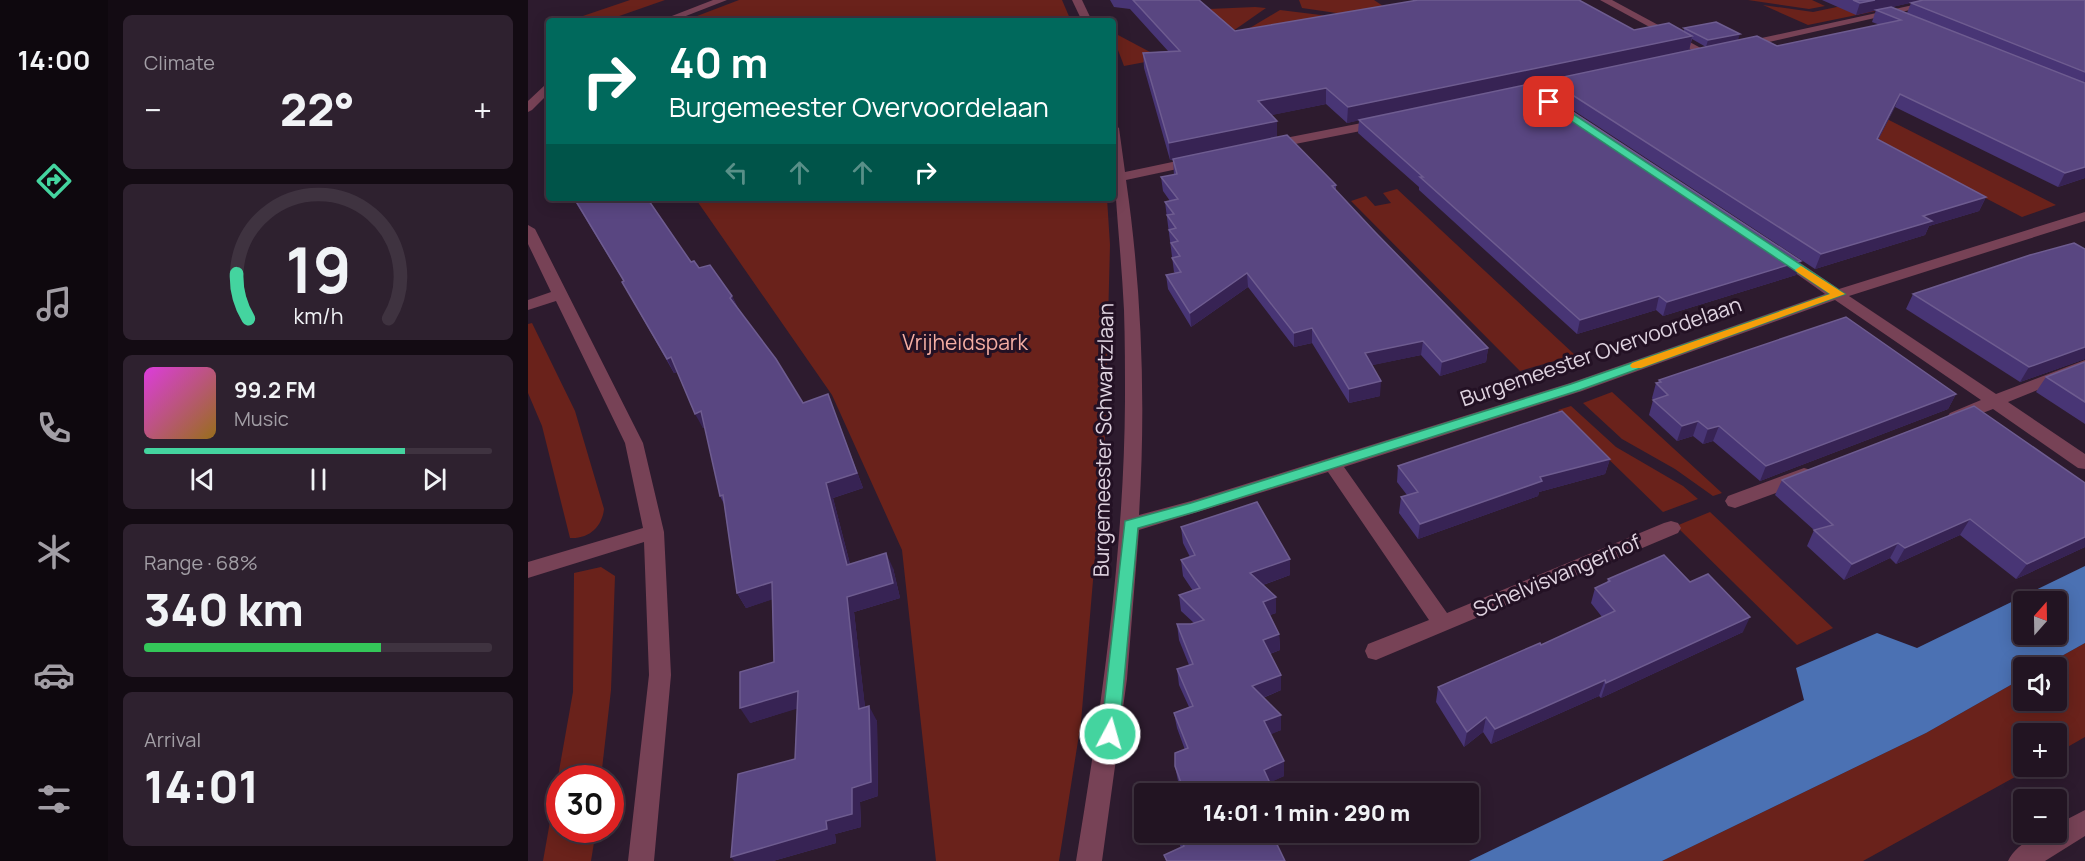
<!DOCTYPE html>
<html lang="en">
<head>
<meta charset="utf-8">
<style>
  body { margin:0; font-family:Manrope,sans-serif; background:#2e212f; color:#f1f3f6; height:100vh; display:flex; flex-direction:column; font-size:22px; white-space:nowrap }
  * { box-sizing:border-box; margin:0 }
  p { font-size:20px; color:#a29ea5 }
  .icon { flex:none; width:33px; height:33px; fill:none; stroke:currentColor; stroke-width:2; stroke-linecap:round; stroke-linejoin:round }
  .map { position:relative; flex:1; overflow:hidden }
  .details { display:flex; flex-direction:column; gap:15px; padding:15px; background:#130b13; width:420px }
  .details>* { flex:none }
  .banner { position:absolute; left:18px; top:18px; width:570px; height:183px; border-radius:6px; box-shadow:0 3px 15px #0003,0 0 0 2px #3f3340; background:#00695c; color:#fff; overflow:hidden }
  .needle { width:39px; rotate:20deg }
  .buttons { position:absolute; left:1485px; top:591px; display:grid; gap:12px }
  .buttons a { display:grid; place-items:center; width:54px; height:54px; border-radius:6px; background:#221422; box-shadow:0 3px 15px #0003,0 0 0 2px #3f3340; font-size:30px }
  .speed { position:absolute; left:18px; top:765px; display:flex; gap:12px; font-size:30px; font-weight:700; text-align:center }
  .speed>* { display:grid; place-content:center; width:78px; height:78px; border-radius:50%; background:#221422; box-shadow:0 3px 15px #0003,0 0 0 2px #3f3340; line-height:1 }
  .speed .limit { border:9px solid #d22; background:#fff; color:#111 }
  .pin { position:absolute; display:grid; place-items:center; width:51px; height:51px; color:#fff; margin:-26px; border-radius:12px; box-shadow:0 3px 9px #0006 }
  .me { position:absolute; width:66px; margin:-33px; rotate:6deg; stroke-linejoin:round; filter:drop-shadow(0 0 4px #0008) }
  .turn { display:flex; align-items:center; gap:21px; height:126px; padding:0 24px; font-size:27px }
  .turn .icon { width:78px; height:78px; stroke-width:2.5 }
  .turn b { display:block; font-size:42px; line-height:51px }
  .lanes { display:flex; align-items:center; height:57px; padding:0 24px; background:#0003; justify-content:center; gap:30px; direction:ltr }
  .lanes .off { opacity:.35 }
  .big { font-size:45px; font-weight:800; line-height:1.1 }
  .details .widget { flex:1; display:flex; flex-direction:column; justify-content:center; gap:9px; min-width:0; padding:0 21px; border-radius:9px; background:#2e212f }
  .details .dial { align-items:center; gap:0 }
  .dial svg { height:156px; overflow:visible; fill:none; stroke:#3f3340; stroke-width:7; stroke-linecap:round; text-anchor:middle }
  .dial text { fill:#f1f3f6; stroke:none }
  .song { display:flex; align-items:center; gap:18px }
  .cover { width:72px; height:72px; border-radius:9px; background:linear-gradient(135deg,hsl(300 70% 55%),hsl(40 70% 35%)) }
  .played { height:6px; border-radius:3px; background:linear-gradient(90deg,#44d49f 75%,#3f3340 75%) }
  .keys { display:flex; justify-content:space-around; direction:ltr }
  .heat { display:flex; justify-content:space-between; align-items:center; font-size:33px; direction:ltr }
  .charge { height:9px; border-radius:4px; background:linear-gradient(90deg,#34c759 68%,#3f3340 0) }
  .trip { position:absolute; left:606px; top:783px; width:345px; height:60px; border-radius:6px; background:#221422; box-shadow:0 3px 15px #0003,0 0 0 2px #3f3340; font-weight:800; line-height:60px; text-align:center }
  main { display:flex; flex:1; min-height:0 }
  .tab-bar { display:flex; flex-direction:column; width:108px; justify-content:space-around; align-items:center; background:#0e080e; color:#a29ea5 }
  .tab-bar .icon { width:42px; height:42px }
  .tab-bar .active { color:#44d49f }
  .tab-bar b { font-size:27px; color:#f1f3f6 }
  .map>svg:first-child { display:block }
  .green { fill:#6a221b }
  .water { fill:#4b71b3; fill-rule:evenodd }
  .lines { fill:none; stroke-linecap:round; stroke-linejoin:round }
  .minor { fill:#774256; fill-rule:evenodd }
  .wall { fill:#483575; fill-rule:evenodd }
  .shaded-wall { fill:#372354 }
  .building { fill:#594681; stroke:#6e5c90; stroke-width:1.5 }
  .route { fill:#44d49f; stroke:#2c8a67; stroke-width:1.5 }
  .slow { fill:#f59e0b }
  .labels { text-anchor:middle; stroke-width:6; stroke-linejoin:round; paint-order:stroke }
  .park-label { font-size:21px; fill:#f5aea3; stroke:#231124 }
  .street-label { font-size:21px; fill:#e0d4e1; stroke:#231124 }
</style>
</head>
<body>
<main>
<nav class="tab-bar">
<b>14:00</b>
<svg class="icon active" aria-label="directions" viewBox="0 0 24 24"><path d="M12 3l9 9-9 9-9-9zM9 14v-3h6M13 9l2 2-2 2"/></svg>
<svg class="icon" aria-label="music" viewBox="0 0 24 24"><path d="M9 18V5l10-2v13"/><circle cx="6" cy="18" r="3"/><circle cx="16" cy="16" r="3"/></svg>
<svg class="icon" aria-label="phone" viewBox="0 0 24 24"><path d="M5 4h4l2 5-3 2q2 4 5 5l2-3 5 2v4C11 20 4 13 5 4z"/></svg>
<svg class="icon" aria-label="climate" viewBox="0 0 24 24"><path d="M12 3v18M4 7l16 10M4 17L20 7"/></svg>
<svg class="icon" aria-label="car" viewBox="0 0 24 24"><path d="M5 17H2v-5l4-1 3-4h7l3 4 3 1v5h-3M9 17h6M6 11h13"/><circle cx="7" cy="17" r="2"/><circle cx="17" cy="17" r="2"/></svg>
<svg class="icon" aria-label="filters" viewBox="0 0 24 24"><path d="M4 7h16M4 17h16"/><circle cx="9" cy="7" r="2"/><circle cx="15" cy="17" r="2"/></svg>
</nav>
<section class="details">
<div class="widget"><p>Climate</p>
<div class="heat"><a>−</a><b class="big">22°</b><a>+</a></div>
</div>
<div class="widget dial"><svg viewBox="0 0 100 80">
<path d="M14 69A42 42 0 1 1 86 69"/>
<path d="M14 69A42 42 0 0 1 8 46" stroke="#44d49f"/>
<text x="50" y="56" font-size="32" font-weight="700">19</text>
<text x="50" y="72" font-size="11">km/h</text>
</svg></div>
<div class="widget">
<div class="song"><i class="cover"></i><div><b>99.2 FM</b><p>Music</p></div></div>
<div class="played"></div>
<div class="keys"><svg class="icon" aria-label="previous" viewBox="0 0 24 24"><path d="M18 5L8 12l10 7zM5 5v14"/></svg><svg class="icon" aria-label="pause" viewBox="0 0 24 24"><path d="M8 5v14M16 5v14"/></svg><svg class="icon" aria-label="next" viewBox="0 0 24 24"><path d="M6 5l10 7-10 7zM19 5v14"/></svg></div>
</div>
<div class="widget"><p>Range · 68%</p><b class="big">340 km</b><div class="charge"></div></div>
<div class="widget"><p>Arrival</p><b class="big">14:01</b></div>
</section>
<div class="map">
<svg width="1557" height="861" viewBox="0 0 1557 861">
  <rect width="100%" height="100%" fill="#2d1b2e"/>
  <!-- green -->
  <g class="green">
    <path d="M102 0H137L77 21 49 18Z"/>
    <path d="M211 0H534L543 21H156Z"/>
    <path d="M771 0H846L864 12 836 17 774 8Z"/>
    <path d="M1220 0H1284L1297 6 1281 9Z"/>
    <path d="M1342 0V8L1348 11 1280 25 1235 5 1285 12Z"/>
    <path d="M727 7 738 8 705 31 681 9Z"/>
    <path d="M752 10 825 19 710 35Z"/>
    <path d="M590 35 622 52 628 60 596 66 587 42Z"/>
    <path d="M1296 87 1528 205 1494 217 1261 96Z"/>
    <path d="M869 189 1047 355 992 371 823 201 838 196 847 206 863 203 855 193Z"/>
    <path d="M167 198H579L582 245 577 439 553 722 531 861H408L374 550 304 395Z"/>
    <path d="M4 323 47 411 76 509C74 527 61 539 42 538L14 426 0 393V324Z"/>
    <path d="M1084 392 1194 493 1185 496 1147 469 1094 439 1055 403Z"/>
    <path d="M1043 406 1088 447 1155 486 1170 499 1135 512 1030 410Z"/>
    <path d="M1182 512 1305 628 1269 645 1148 526Z"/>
    <path d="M73 567 87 576 83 690 73 778H32V830H68L63 861H15L45 692 46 573Z"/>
    <path d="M1557 643V737L1529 753 1528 734H1496V766L1505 767 1335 861H1134L1398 733 1495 678 1496 700H1528V668L1514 667Z"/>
  </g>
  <!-- water -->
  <path class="water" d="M1557 566V643L1514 667 1496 668 1495 678 1398 733 1134 861H941L1276 700 1268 668 1349 633 1389 648ZM1496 602H1528V634H1496Z"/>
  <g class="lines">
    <!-- minor -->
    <g class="minor">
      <path d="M185 0H199L145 21H131Z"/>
      <path d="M544 0H554L564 21H554Z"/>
      <path d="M1072 0H1084L1182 53 1177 56 1173 55Z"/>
      <path d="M1408 0H1426L1215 48 1210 45 1215 42Z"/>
      <path d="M1044 79 1048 80V84L986 97 980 94 986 91Z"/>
      <path d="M21 84V93L4 110 0 112V101L17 85Z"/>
      <path d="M854 119 860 123 858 126 742 149 736 145 742 141Z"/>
      <path d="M585 124 591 128 597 172 668 157 674 161 668 165 598 180C614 290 618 404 611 515L663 501 1042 383 1297 294 1246 258 1244 255 1246 252H1256L1311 289 1557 212V221L1321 296 1468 394 1557 360V371L1480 402 1557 454V469L1550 468 1465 409 1434 421H1422L1419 417 1422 413 1453 400 1307 300 1054 391 816 467 919 613 1136 523 1143 521 1150 523 1153 528 1150 533 848 660 840 658 837 651 840 644 901 620 800 472 611 530 599 679 574 861H548C573 709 596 555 597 401 597 371 597 340 596 310 593 248 585 187 585 124Z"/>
      <path d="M0 225 7 229 115 443 136 532 143 675 126 861H100L121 675 116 542 0 578V562L115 528 97 443 28 301 0 310V300L23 292 0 244Z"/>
      <path d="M1276 468 1283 470 1285 475 1283 480 1207 508 1200 506 1197 501 1200 496Z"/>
      <path d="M1557 810V836L1517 861H1480C1487 845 1511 832 1528 832V825Z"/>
    </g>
  </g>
  <!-- wall -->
  <g class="wall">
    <path d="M582 0H671L707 31 1106 30 1156 31V28L1210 40 1249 46 1352 25 1344 22 1348 10 1328 15 1294 0H1557V178L1530 187 1367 107 1350 140 1458 197 1451 211 1401 226 1397 235 1287 269 1019 93 1021 80 1002 84 1273 261 1268 275 1135 316 1128 310 1049 334 891 190V187L830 133 831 120 819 123 798 104 743 115 749 121V137L808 185V191L847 232 960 348 958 362 912 376 893 355 844 365 852 396 821 403 784 343 766 347 720 287 663 327 640 289 638 275 647 273 646 272 637 202 642 201 635 191 633 177 646 175 645 160H642L616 68 615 53 640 51 602 9 586 7ZM1385 2 1383 3 1379 13 1364 7ZM1164 39 1178 47 1161 50Z"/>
    <path d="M45 198H119L163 262 204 296 210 308 275 403 300 394 335 488 305 498 322 564 365 568 372 598 326 612 337 708 349 721 350 796 332 802 333 827 307 834 308 843 245 861H206L267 759 269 708 222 723 246 662 244 599 218 608 209 593 196 504 192 496 177 428H175L149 372 146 373 94 282H96Z"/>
    <path d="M1557 249V359L1492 382 1378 309 1385 294Z"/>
    <path d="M1557 362V424L1508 392 1518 377Z"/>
    <path d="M1131 380 1428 394 1420 409 1232 481 1185 441 1175 444 1165 436 1149 441 1121 415 1125 400 1124 398 1128 383H1130Z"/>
    <path d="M1082 459 1077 474 1011 492 1010 496 890 539 871 513 873 497 879 495 869 482 870 466Z"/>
    <path d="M1254 480 1557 483V547L1488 579 1432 535 1368 564 1362 558 1316 580 1279 546 1286 530 1247 495Z"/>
    <path d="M653 527 762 575 735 585 748 613 742 615 751 634 752 650 742 654 753 675V690L735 698 753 730 742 734 756 761V776L742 782 747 794H654L650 781 647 766 657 750 649 728 646 713 661 707 651 685 649 669 661 665 651 640 649 624H663L666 623 653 611 651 595 665 591 655 576 653 560 662 557 655 543Z"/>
    <path d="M1080 579 1162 582 1215 632 1073 698 1071 696 963 744 955 732 936 747 908 702 910 687 1013 645 1074 617 1063 603 1067 588 1079 582Z"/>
    <path d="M647 832H743L757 861H638L636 855 653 848Z"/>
  </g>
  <!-- shaded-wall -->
  <g class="shaded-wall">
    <path d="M1347 0H1396L1328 15 1332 3Z"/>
    <path d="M1212 34 1210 40 1178 47 1180 40Z"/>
    <path d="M1164 36 1161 51 819 123 820 107Z"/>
    <path d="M798 88V104L730 118V101Z"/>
    <path d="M1372 94 1367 107 1343 153 1349 139Z"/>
    <path d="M749 121V138L642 160 641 143Z"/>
    <path d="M1557 167V178L1530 187 1537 173Z"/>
    <path d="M1458 197 1451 211 1401 226 1397 235 1287 269 1293 254 1395 216Z"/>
    <path d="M1273 261 1268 275 1135 316 1139 302Z"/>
    <path d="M719 273 720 287 663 327 662 313Z"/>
    <path d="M204 296 211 311 202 298Z"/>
    <path d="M1131 296 1128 310 1049 334 1052 320Z"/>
    <path d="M784 328V343L766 347V333Z"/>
    <path d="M895 341 893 355 836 367 837 353Z"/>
    <path d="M1557 347V359L1492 382 1501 367Z"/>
    <path d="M960 348 958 362 912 376 914 362Z"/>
    <path d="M143 357 150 372 146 373 139 359Z"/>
    <path d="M853 381 852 396 821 403V389Z"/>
    <path d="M300 394 335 488 305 498 326 580 319 565 298 483Z"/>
    <path d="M1428 394 1420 409 1232 481 1238 466Z"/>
    <path d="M173 411 181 426 175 428 167 414Z"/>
    <path d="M1170 421 1165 436 1149 441 1154 426Z"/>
    <path d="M1191 426 1185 441 1175 444 1180 429Z"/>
    <path d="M1082 459 1077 474 1011 492 1010 496 890 539 892 524 1012 477Z"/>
    <path d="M1442 519 1432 535 1368 564 1377 548Z"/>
    <path d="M1557 537V547L1488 579 1499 564Z"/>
    <path d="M1370 543 1362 558 1316 580 1324 564Z"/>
    <path d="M358 553 365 568 372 598 326 612 339 724 331 709 319 597Z"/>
    <path d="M762 559V575L723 589 722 573Z"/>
    <path d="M244 582 252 597 218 608 209 593Z"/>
    <path d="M748 597V613L736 617 735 602Z"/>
    <path d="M1222 617 1215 632 1073 698 1078 683Z"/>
    <path d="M751 634 752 650 736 656 735 640Z"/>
    <path d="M753 675V690L725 702 724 686Z"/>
    <path d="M1077 680 1071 696 963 744 967 729Z"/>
    <path d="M270 691 278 706 222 723 212 708Z"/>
    <path d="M341 706 349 721 350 796 332 802 333 827 307 834 308 843 245 861H206L203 857 298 821 324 788Z"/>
    <path d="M753 715V730L737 737 736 721Z"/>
    <path d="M958 717 955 732 936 747 939 732Z"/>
    <path d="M756 761V776L737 785 736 770Z"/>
  </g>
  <!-- building -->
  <g class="building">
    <path d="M605 0H671L707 31 890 0H1051L1106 30 1141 23 1164 36 820 107 798 88 730 101 749 121 641 143 615 53 652 51Z"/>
    <path d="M1325 0H1347L1332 3Z"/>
    <path d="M1395 0H1557V72L1383 3Z"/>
    <path d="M1363 7 1557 83V167L1537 173 1372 94 1349 139 1458 197 1395 216 1404 221 1293 254 1021 80 1229 36 1249 46 1373 20 1348 10Z"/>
    <path d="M1188 22 1212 34 1180 40 1156 28Z"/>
    <path d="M1002 84 1273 261 1139 302 1131 296 1052 320 892 177H895L831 120Z"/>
    <path d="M21 119V150L18 124Z"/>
    <path d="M759 135 808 185 804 186 847 232 960 348 914 362 895 341 837 353 853 381 821 389 784 328 766 333 719 273 662 313 638 275 653 272 644 258 652 256 643 243 650 241 641 230 648 228 639 215 646 214 637 202 650 199 633 177 649 174 645 159Z"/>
    <path d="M46 198H119L163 262 166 261 171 268 182 265 204 296 202 298 248 359 275 403 300 394 329 473 298 483 319 565 358 553 365 583 319 597 331 709 341 706 343 782 324 788V814L298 821 299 829 203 857 210 774 267 759 270 691 212 708V672L246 662 244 582 209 593 195 495 192 496 173 411 167 414 143 357 139 359 94 282 96 281Z"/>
    <path d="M1546 243 1557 249V347L1501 367 1385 294 1502 255Z"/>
    <path d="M1318 317 1428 394 1238 466 1191 426 1180 429 1170 421 1154 426 1125 400 1140 395 1128 383 1133 382 1131 380Z"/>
    <path d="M1557 362V402L1518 377Z"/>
    <path d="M1446 406 1557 483V537L1499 564 1442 519 1377 548 1370 543 1324 564 1286 530 1305 525 1254 480Z"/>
    <path d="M1034 411 1082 459 1012 477 1014 481 892 524 873 497 890 492 870 466Z"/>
    <path d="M729 502 762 559 722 573 748 597 735 602 751 634 735 640 753 675 724 686 753 715 736 721 756 761 736 770 747 794H657L647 766V753L660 748 646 713 665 706 649 669 665 664 649 624H663L676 620 651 595 672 588 653 560 667 555 653 527Z"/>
    <path d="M1136 555 1162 582 1180 574 1222 617 1078 683 1077 680 967 729 958 717 939 732 910 687 1012 643 1013 645 1087 611 1067 588 1082 581 1080 579Z"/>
    <path d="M650 832H743L757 861H639L636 855 656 846Z"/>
  </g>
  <!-- route -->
  <path class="route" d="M1018 100H1024L1317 294 1052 390 670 511 610 528 591 734 589 740 582 742 576 740 573 734 597 521 663 503 1043 384 1302 294 1018 104Z"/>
  <!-- slow -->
  <path class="slow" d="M1273 266 1317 294 1113 368H1104L1102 366 1104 363 1302 294 1269 272 1267 270Z"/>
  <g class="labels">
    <!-- park labels -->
    <g class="park-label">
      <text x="437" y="350">Vrijheidspark</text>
    </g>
    <!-- street labels -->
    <g class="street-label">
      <text transform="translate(1073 352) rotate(-19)" y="7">Burgemeester Overvoordelaan</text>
      <text transform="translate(576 440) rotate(-89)" y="7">Burgemeester Schwartzlaan</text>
      <text transform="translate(1029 576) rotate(-23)" y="7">Schelvisvangerhof</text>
    </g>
  </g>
</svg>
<div class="buttons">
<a><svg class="needle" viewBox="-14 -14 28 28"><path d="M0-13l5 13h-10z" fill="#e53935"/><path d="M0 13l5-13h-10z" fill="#a29ea5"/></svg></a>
<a><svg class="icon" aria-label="sound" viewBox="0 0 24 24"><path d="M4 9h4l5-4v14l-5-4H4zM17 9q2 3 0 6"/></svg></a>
<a>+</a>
<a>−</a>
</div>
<div class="speed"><div class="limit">30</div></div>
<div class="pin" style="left:1021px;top:102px;background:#d93025"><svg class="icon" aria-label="arrive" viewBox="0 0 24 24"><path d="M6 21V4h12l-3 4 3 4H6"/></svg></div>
<svg class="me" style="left:582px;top:734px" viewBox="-20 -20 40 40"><circle r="17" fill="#44d49f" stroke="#fff" stroke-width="3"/><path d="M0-11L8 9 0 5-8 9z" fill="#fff"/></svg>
<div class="trip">14:01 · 1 min · 290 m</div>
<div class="banner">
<div class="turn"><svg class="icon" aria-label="right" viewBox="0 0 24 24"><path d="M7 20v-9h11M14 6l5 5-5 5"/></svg><div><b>40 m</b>Burgemeester Overvoordelaan</div></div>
<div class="lanes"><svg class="icon off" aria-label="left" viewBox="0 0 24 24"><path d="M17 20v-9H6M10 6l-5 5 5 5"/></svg><svg class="icon off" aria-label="ahead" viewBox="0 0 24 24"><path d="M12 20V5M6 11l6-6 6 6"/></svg><svg class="icon off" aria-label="ahead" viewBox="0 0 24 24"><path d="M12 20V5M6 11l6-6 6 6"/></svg><svg class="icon" aria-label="right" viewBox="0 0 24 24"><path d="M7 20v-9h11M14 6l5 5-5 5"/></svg></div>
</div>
</div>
</main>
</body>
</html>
